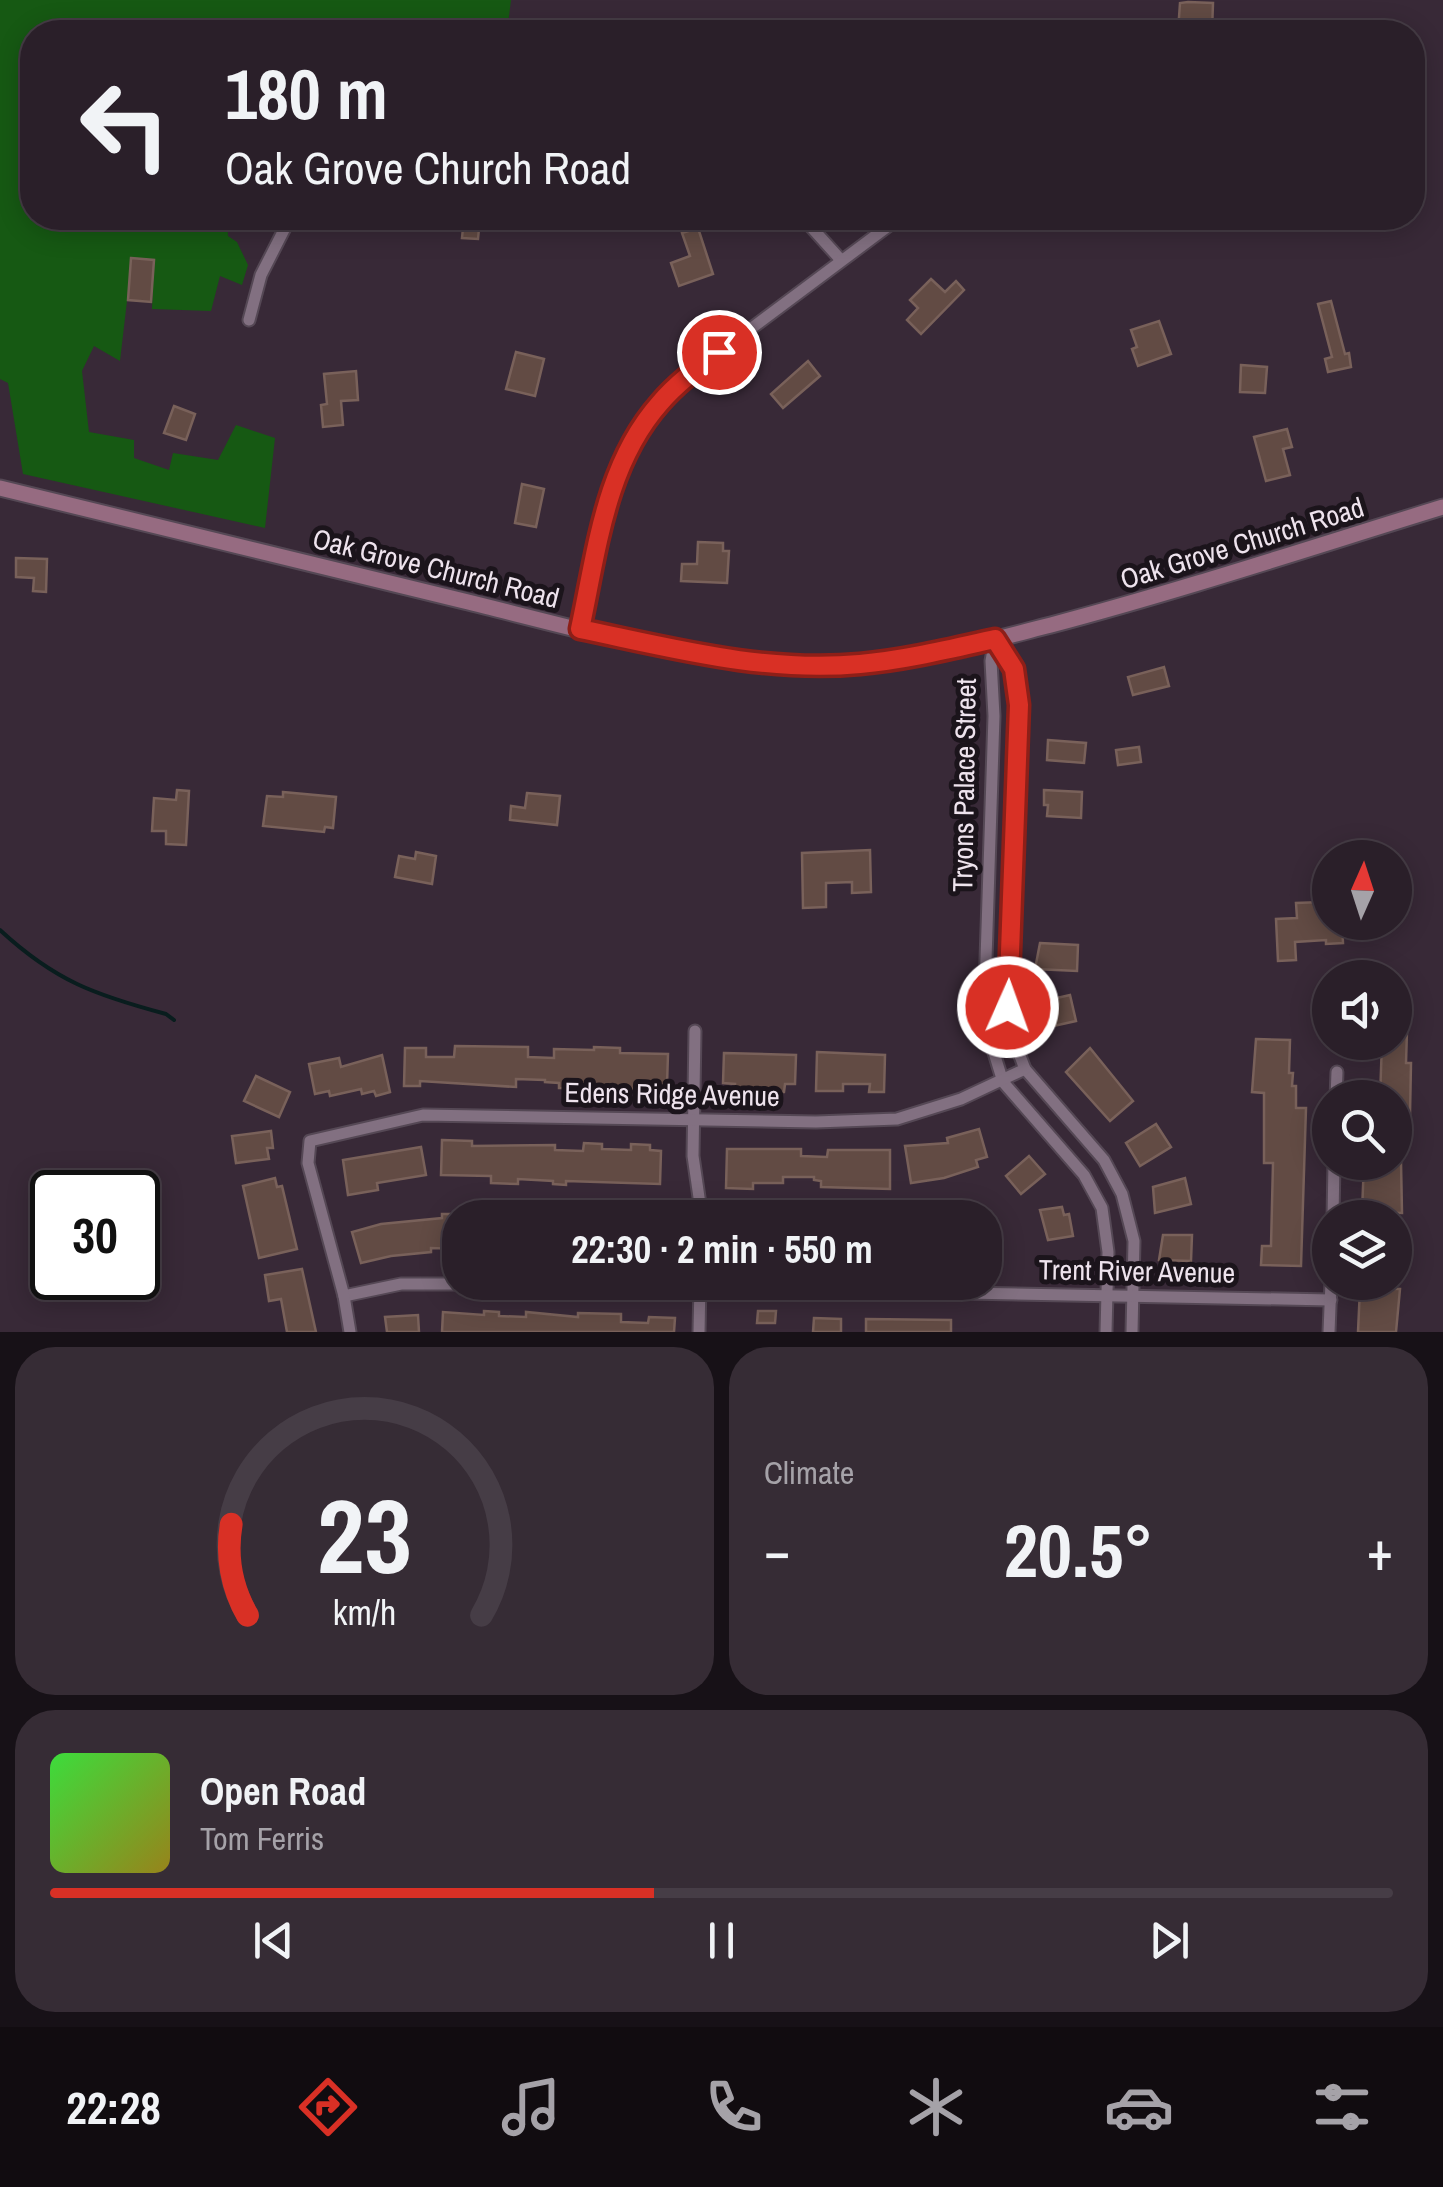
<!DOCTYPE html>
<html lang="en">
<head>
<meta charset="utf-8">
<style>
  body { margin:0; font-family:"Archivo Narrow",sans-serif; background:#362c35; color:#f1f3f6; height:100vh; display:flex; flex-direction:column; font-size:38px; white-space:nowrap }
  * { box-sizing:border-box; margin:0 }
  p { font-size:32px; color:#a5a2a8 }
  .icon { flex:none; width:55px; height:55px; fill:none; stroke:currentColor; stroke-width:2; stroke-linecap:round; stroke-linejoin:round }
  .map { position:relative; height:1332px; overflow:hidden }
  .drawer { display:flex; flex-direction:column; gap:15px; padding:15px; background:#171117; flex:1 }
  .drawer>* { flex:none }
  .top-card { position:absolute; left:20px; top:20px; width:1405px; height:210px; border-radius:40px; box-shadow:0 5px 25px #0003,0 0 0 2px #463d46; background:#2a1f29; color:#f1f3f6; overflow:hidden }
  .needle { width:65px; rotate:3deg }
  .tools { position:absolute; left:1312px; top:840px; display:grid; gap:20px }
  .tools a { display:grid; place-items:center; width:100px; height:100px; border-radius:50%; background:#2a1f29; box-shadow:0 5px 25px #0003,0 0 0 2px #463d46; font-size:50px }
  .speed { position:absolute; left:30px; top:1170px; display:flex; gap:20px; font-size:50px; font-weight:700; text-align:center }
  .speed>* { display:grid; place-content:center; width:130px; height:130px; border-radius:50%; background:#2a1f29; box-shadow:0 5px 25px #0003,0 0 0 2px #463d46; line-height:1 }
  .speed .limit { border:5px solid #111; border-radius:15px; background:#fff; color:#111 }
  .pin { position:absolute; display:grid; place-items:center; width:85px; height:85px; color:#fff; margin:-42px; border:5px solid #fff; border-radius:50%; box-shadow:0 2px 10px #0007 }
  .me { position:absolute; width:110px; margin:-55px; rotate:2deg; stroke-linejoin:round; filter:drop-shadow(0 0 8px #0008) }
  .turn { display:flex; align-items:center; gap:35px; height:210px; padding:0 40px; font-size:45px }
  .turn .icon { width:130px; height:130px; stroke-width:2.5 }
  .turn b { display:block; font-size:70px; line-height:85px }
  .big { font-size:75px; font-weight:800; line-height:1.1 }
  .drawer .card { flex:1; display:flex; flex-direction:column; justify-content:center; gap:15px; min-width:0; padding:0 35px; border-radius:40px; background:#362c35 }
  .drawer .dial { align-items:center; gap:0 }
  .dial svg { height:260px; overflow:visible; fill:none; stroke:#463d46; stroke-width:7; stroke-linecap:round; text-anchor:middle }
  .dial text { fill:#f1f3f6; stroke:none }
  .song { display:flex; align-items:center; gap:30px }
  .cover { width:120px; height:120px; border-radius:15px; background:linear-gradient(135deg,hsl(120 70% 55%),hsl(50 70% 35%)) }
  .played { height:10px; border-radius:5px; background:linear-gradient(90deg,#d93025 45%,#463d46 45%) }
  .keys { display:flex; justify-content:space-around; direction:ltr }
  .heat { display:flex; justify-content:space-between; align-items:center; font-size:55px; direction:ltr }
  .drawer .tiles { flex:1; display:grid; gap:15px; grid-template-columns:1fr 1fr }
  .card:last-child { grid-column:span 2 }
  .trip { position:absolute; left:442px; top:1200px; width:560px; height:100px; border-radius:40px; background:#2a1f29; box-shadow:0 5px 25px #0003,0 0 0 2px #463d46; font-weight:800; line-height:100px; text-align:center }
  .tabs { display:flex; height:160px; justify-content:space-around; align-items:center; background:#110c10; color:#a5a2a8 }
  .tabs .icon { width:70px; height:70px }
  .tabs .on { color:#d93025 }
  .tabs b { font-size:45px; color:#f1f3f6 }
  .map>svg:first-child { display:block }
  .green { fill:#165913 }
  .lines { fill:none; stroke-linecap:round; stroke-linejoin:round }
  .stream { stroke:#091d1e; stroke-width:4 }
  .building { fill:#624b44; stroke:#79615a; stroke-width:2.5 }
  .minor-casing { stroke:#554855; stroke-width:15 }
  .secondary-casing { stroke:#554855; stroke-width:19 }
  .minor { stroke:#827081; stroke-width:11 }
  .secondary { stroke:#966b81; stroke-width:15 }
  .route-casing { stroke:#8d1f18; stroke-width:25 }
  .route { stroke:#d93025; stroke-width:18 }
  .labels { text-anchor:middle; stroke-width:10; stroke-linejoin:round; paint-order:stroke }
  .street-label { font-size:28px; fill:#eee3ed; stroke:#1b141b }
</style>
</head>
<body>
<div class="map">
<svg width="1443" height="1332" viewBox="0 0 1443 1332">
  <rect width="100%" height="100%" fill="#382937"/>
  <!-- green -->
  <path class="green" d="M0 0H511L507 32H32V218H227L228 236 237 242 248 265 242 285 220 276 211 311 152 309 154 260 132 258 120 361 94 346 82 371 89 432 134 440V458L169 470 173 453 218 460 236 425 275 438 265 528 23 474 8 383 0 379Z"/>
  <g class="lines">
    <!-- stream -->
    <path class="stream" d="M0 930C55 981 95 995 166 1014L174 1020"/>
  </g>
  <!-- building -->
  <g class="building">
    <path d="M1188 2 1213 3 1212 32H1178L1180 3Z"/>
    <path d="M435 218H480L478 239 462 238 463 228 435 226Z"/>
    <path d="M698 228 713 274 679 286 671 263 690 256 682 233Z"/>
    <path d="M131 258 154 260 151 302 128 300Z"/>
    <path d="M931 279 945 292 956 281 964 290 921 334 907 320 918 308 910 300Z"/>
    <path d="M1331 301 1345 354 1349 353 1351 367 1328 372 1325 359 1332 357 1318 304Z"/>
    <path d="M1159 321 1171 354 1138 366 1132 349 1137 347 1131 330Z"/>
    <path d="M516 352 544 359 535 396 506 389Z"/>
    <path d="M808 361 820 376 783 408 771 394Z"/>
    <path d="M1241 365 1267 367 1265 393 1240 392Z"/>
    <path d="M356 371 358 400 341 401 343 425 323 427 321 405 327 404 324 374Z"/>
    <path d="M174 406 195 414 186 440 164 433Z"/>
    <path d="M1287 429 1292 447 1283 449 1290 475 1266 481 1254 437Z"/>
    <path d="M522 484 544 489 536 527 515 523Z"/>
    <path d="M698 542 723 543V551H729L727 583 681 581 682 564H697Z"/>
    <path d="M16 558 47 559 46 592 33 591 34 578 16 577Z"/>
    <path d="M1164 667 1169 686 1133 695 1128 677Z"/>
    <path d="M1048 740 1086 743 1084 763 1047 760Z"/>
    <path d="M1139 747 1141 762 1118 765 1116 750Z"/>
    <path d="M177 790 189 791 186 845 166 844V831H152L154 798 176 800Z"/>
    <path d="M1044 790 1082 792 1081 818 1047 816 1048 805H1044Z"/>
    <path d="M283 792 336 797 333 828 325 827 324 832 263 826 267 796 283 797Z"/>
    <path d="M527 793 560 796 557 825 510 820 511 806 525 808Z"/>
    <path d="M870 850 871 892 852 893V882L826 883V907L803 908 802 853Z"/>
    <path d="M416 852 436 856 432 884 395 877 399 856 415 859Z"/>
    <path d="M1322 902 1323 916H1330V922H1342L1343 943 1326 944V940L1295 942 1296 960 1278 961 1276 919 1297 918 1296 903Z"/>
    <path d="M1040 943 1078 945 1077 971 1035 969Z"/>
    <path d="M1070 995 1076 1021 1040 1029 1036 1014 1042 1013 1039 1002Z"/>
    <path d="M1395 1031H1407L1406 1063H1411L1410 1115H1395V1098H1380L1382 1042H1395Z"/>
    <path d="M1256 1039 1290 1040 1289 1073H1293L1292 1086H1296V1108H1306L1301 1266 1261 1265 1262 1246H1271L1273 1163H1264V1093L1252 1092Z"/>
    <path d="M455 1046 528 1047V1057L554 1058V1049L594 1050V1047L620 1048V1053L668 1054 667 1085 654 1084V1089L559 1088V1083L545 1082V1080L516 1079V1087L420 1081V1086H404L405 1048H426V1057H454Z"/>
    <path d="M1090 1048 1133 1101 1110 1121 1066 1072Z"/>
    <path d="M817 1052 885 1055 884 1092H869L870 1084H843V1091H816Z"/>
    <path d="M724 1053 796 1055 795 1084H785L784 1092H734L735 1084 723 1083Z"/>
    <path d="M382 1055 390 1092 376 1096 374 1091 362 1094 361 1089 330 1096 329 1091 315 1094 309 1064 339 1058 341 1067Z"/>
    <path d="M256 1076 290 1092 279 1117 244 1101Z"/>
    <path d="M1156 1124 1171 1147 1140 1166 1126 1143Z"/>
    <path d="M979 1129 987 1157 976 1160 978 1167 944 1178 911 1183 905 1146 948 1143 947 1138Z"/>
    <path d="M271 1131 273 1148H267L269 1159 236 1163 232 1136Z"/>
    <path d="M442 1140 472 1141V1146L555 1145V1150L583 1151 584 1143 602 1144V1149L631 1150V1144L650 1145V1150L661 1151 660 1184 566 1181V1185L553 1184V1181L518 1179V1184L491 1183V1176L441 1175Z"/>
    <path d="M421 1147 426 1175 377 1183 378 1190 348 1195 343 1160Z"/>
    <path d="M727 1149H801V1156L827 1157 828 1150H890V1189L821 1187V1181L814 1180V1177H783V1183H753V1189L726 1188Z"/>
    <path d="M1029 1156 1045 1174 1021 1194 1006 1176Z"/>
    <path d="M1364 1162H1401L1402 1213 1362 1212Z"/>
    <path d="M275 1178 277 1187 282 1186 297 1249 259 1258 243 1186Z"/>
    <path d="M1185 1178 1191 1204 1155 1213 1153 1187Z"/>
    <path d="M1062 1207 1064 1215 1069 1214 1073 1236 1048 1240 1040 1210Z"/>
    <path d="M442 1214H455V1218H460V1249L431 1248V1252L391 1256 361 1263 352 1232 381 1224 442 1218Z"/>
    <path d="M985 1229H999L998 1265H985Z"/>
    <path d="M1163 1235H1192L1191 1261 1159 1260Z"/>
    <path d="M302 1269 316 1332H287L281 1299 269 1301 265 1275Z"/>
    <path d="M1360 1288 1400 1289 1396 1332H1358Z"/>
    <path d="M484 1311 499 1312V1316L526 1317V1312L578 1317V1313L621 1314V1322L648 1323 649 1317 675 1318 674 1332H442L443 1312 484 1315Z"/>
    <path d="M758 1311H776L775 1323H757Z"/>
    <path d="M418 1315 419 1332H387L385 1317Z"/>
    <path d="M814 1318 841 1319V1332H813Z"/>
    <path d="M866 1319 951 1320V1332H866Z"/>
  </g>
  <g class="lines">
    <defs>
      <g id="minor">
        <path d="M803 218 840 259"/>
        <path d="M249 320 261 275 290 218"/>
        <path d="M579 629C593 566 601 497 633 440 647 415 668 395 689 375L899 218"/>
        <path d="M995 639 1014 669 1019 705 1007 1007 1010 1030 1025 1069 1104 1160 1122 1194 1134 1241 1132 1332"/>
        <path d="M995 639 991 661 994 716 984 1020 1003 1082 1084 1175 1102 1208 1108 1252 1106 1332"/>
        <path d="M695 1031 693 1156 702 1218"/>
        <path d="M1336 1098 1337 1072"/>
        <path d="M1333 1218 1334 1162"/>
        <path d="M344 1296 401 1284H483L1331 1300"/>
        <path d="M350 1332 344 1296 308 1163 310 1141 423 1115 816 1122 897 1119 961 1099 1025 1069"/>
        <path d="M699 1332 700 1282"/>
        <path d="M1329 1332 1331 1282"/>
      </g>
      <path id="secondary" d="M0 488C154 527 309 563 464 601 588 631 731 675 859 664 924 659 988 641 1051 625 1183 590 1313 547 1443 507"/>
    </defs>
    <!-- minor casing -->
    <use href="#minor" class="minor-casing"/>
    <!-- secondary casing -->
    <use href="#secondary" class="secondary-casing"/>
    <!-- minor -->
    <use href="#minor" class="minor"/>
    <!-- secondary -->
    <use href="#secondary" class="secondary"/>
  </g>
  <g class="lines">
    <defs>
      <path id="route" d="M719 352C699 367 677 383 660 403 605 465 597 551 580 629 672 648 764 673 860 664 905 660 950 649 995 639L1014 669 1019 705 1008 1007"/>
    </defs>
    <!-- route casing -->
    <use href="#route" class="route-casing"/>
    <!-- route -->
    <use href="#route" class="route"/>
  </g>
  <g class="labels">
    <!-- street labels -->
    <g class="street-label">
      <text transform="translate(1242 543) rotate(-17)" y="10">Oak Grove Church Road</text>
      <text transform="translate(436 568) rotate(14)" y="10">Oak Grove Church Road</text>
      <text transform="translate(964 785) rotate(-89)" y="10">Tryons Palace Street</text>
      <text transform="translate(672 1094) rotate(1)" y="10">Edens Ridge Avenue</text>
      <text transform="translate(1137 1271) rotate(1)" y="10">Trent River Avenue</text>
    </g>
  </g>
</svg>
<div class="tools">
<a><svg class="needle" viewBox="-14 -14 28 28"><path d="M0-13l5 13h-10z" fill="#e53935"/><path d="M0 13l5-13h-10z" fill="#a5a2a8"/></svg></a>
<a><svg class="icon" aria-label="sound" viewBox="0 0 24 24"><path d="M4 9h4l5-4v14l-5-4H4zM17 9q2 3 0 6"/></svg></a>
<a><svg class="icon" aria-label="search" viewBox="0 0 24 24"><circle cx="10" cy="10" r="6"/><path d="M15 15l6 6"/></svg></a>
<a><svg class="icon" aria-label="layers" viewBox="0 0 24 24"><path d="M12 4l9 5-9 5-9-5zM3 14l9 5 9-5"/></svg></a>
</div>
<div class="speed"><div class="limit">30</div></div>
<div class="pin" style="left:719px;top:352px;background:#d93025"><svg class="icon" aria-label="arrive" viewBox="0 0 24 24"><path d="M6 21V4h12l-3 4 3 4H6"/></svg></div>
<svg class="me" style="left:1008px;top:1007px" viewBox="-20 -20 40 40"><circle r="17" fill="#d93025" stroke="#fff" stroke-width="3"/><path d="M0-11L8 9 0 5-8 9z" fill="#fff"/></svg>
<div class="trip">22:30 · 2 min · 550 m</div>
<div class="top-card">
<div class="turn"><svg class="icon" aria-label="left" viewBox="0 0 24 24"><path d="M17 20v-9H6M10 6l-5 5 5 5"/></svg><div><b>180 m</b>Oak Grove Church Road</div></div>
</div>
</div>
<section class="drawer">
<div class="tiles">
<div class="card dial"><svg viewBox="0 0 100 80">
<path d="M14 69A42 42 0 1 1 86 69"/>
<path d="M14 69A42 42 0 0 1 9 41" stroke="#d93025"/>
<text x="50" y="56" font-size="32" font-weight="700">23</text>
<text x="50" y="72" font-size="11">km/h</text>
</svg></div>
<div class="card"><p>Climate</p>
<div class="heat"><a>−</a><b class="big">20.5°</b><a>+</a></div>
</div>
<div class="card">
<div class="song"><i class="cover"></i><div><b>Open Road</b><p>Tom Ferris</p></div></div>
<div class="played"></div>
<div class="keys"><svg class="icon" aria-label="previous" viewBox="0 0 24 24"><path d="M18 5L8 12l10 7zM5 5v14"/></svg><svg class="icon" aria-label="pause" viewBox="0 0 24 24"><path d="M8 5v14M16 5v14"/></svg><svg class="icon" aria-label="next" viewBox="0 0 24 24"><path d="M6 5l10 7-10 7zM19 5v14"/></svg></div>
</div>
</div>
</section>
<nav class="tabs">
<b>22:28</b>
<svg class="icon on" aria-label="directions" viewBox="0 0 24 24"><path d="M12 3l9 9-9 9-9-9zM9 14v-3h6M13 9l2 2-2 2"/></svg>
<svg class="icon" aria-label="music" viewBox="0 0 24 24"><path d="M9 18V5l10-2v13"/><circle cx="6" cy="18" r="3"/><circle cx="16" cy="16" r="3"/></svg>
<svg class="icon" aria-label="phone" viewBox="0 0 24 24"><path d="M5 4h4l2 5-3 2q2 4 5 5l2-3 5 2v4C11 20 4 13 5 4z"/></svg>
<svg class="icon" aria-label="climate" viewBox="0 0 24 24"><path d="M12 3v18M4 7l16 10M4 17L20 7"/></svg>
<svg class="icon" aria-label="car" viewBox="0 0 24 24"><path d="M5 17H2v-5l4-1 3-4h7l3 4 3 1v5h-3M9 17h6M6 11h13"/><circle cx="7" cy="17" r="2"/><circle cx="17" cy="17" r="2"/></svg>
<svg class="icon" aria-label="filters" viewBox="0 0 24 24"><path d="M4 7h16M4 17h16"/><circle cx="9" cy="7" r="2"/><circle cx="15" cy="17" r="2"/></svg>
</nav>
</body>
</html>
